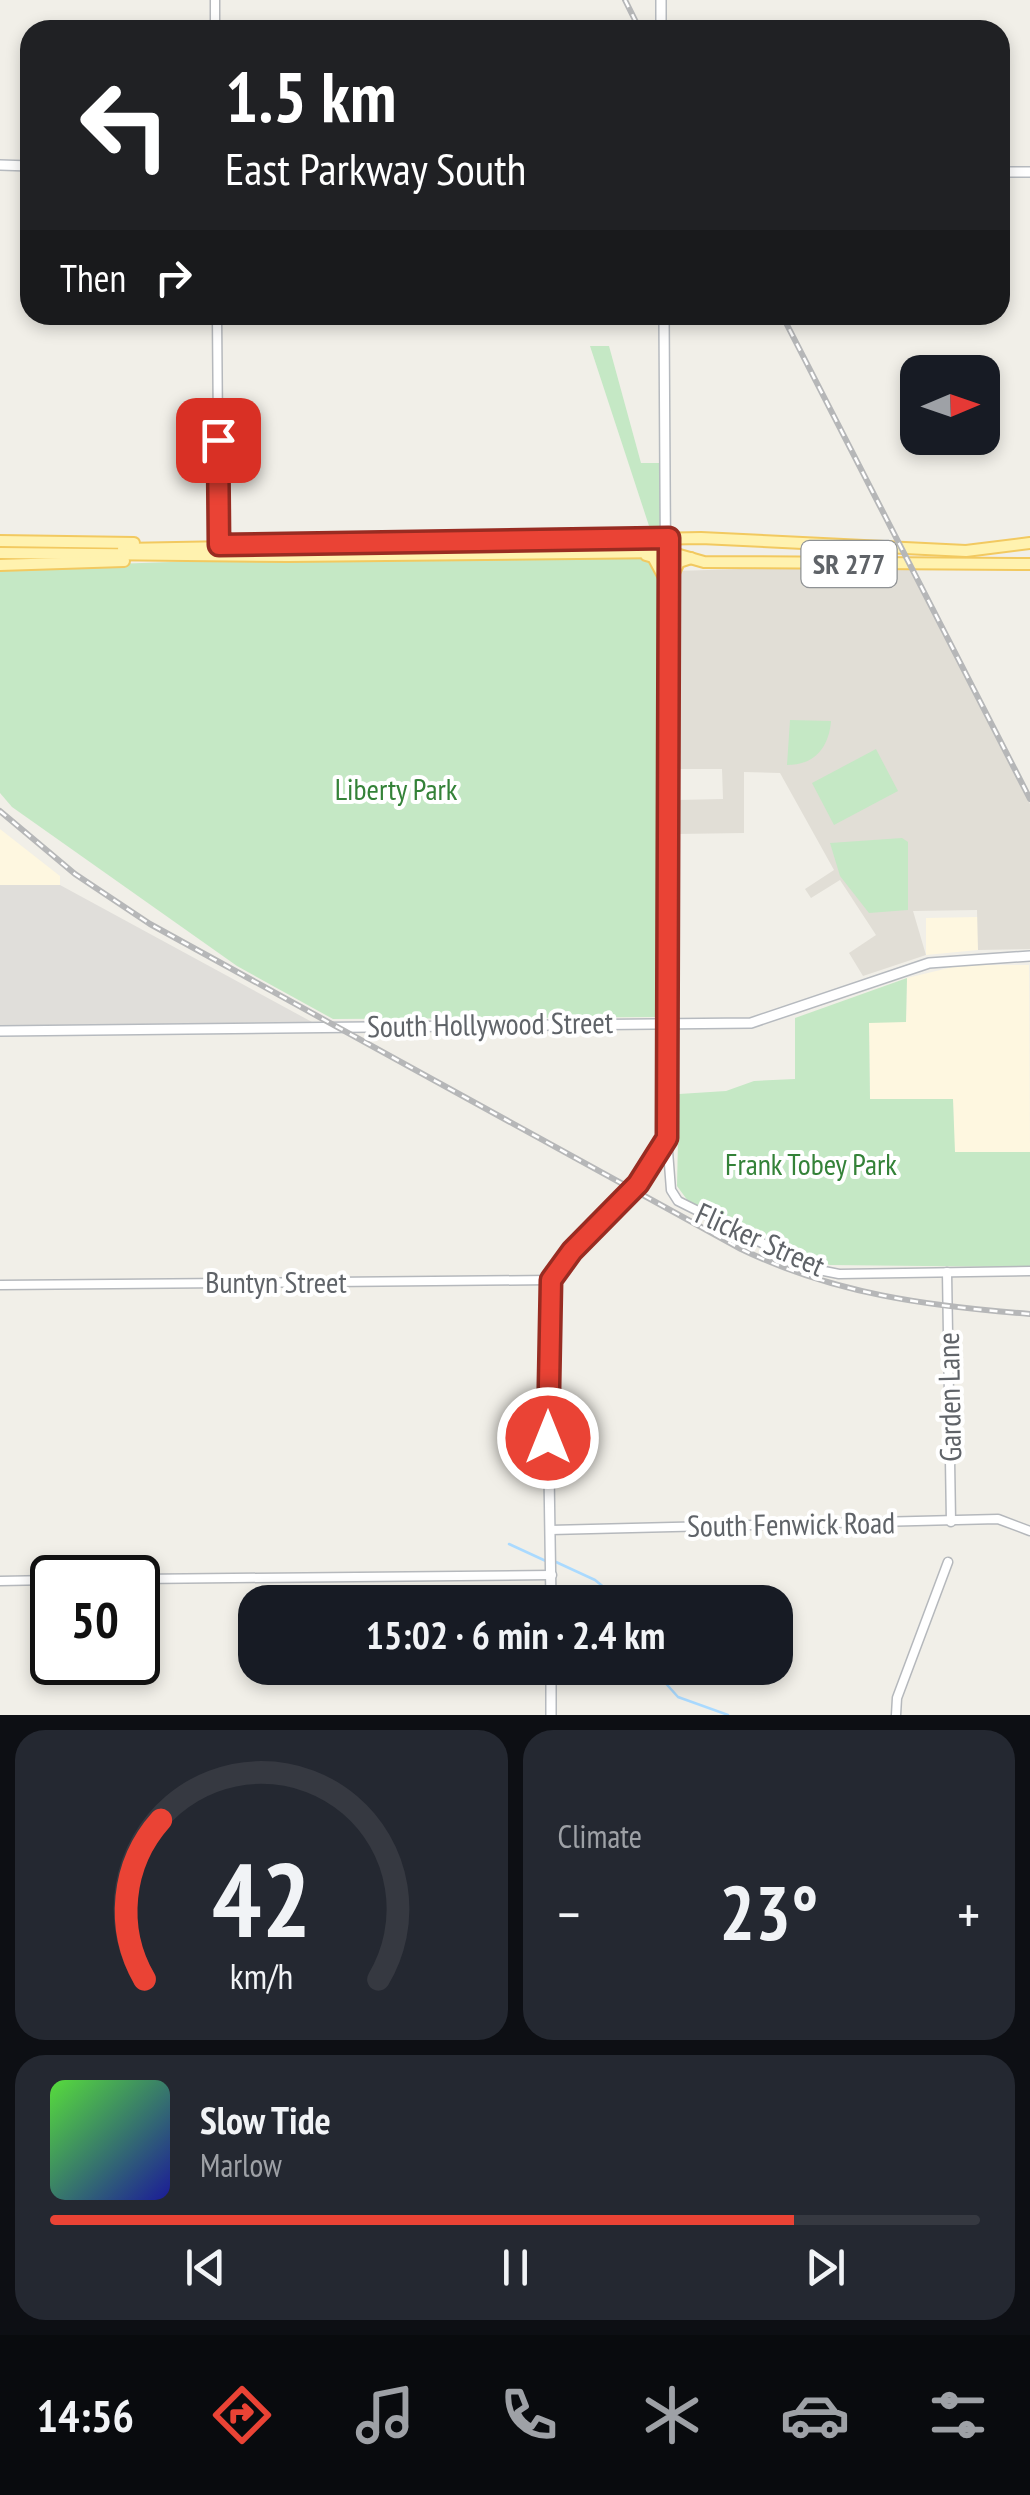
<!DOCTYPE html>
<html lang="en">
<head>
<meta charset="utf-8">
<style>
  body { margin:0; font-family:"PT Sans Narrow",sans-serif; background:#242831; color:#f1f3f6; height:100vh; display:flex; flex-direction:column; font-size:38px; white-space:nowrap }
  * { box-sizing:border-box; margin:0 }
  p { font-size:32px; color:#9ea1a6 }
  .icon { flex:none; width:55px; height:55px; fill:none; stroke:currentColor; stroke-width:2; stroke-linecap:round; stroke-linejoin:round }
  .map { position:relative; height:1715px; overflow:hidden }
  .side { display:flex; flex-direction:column; gap:15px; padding:15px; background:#0d0f14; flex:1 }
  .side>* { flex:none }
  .top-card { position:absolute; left:20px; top:20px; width:990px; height:305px; border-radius:30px; box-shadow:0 5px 15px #0003; background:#202124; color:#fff; overflow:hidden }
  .needle { width:65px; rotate:88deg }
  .tools { position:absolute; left:900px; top:355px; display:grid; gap:20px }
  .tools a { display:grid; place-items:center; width:100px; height:100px; border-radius:20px; background:#171b24; box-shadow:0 5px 15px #0003; font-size:50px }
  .speed { position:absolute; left:30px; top:1555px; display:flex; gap:20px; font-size:50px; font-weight:700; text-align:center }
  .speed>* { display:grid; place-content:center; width:130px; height:130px; border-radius:50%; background:#171b24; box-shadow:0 5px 15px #0003; line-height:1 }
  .speed .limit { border:5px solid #111; border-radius:15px; background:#fff; color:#111 }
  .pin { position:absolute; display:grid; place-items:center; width:85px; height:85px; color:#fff; margin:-42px; border-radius:20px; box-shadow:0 5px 15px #0006 }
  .me { position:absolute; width:110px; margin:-55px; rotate:0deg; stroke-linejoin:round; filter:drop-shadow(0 0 8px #0008) }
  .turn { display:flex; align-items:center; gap:35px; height:210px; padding:0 40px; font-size:45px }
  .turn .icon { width:130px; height:130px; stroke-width:2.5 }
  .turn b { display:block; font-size:70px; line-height:85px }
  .then { display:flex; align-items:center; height:95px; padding:0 40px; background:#0003; gap:20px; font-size:38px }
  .big { font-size:75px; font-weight:700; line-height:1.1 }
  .side .card { flex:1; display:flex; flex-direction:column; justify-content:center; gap:15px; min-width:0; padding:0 35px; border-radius:30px; background:#242831 }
  .side .dial { align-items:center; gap:0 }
  .dial svg { height:260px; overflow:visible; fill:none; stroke:#363941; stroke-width:7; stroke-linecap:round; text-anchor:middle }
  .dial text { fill:#f1f3f6; stroke:none }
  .song { display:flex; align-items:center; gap:30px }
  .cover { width:120px; height:120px; border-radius:15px; background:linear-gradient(135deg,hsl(110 70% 55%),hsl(240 70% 35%)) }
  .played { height:10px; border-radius:5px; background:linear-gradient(90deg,#ea4335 80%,#363941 80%) }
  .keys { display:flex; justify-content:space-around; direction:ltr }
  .heat { display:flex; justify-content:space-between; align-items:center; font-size:55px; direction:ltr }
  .side .tiles { flex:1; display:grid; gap:15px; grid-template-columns:1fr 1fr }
  .card:last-child { grid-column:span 2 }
  .trip { position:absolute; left:238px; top:1585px; width:555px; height:100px; border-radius:30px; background:#171b24; box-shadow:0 5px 15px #0003; font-weight:700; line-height:100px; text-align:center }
  .tab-bar { display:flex; height:160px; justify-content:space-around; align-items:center; background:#090b0e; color:#9ea1a6 }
  .tab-bar .icon { width:70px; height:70px }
  .tab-bar .active { color:#ea4335 }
  .tab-bar b { font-size:45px; color:#f1f3f6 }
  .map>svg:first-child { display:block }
  .commercial { fill:#fef7e0 }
  .industrial { fill:#e0deda }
  .education { fill:#e1ded6 }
  .green { fill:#c5e8c5 }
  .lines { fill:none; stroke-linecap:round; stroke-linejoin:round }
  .stream { stroke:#aadaff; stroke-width:2.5 }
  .tertiary-casing { stroke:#b5b8bc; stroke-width:11 }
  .secondary-casing { stroke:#b6babf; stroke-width:12 }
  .primary-casing { stroke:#f2c960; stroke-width:14 }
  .tertiary { stroke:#fff; stroke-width:8 }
  .secondary { stroke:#fff; stroke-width:9 }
  .primary { stroke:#fff2af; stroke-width:10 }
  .rail-casing { stroke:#b6b7b8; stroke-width:6 }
  .rail { stroke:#fff; stroke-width:2.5; stroke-dasharray:8; stroke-linecap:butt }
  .route-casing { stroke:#982c22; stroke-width:25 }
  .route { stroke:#ea4335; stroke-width:18 }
  .labels { text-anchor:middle; stroke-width:8; stroke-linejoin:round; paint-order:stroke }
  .shield { fill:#fff; stroke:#8f9295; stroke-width:2.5 }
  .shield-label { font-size:28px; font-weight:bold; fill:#5f6368 }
  .park-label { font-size:30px; fill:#348238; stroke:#fff }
  .street-label { font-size:30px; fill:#5f6368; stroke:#fff }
</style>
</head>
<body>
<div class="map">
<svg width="1030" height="1715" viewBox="0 0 1030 1715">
  <rect width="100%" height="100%" fill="#f1efe8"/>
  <!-- commercial -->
  <g class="commercial">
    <path d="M0 829 60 876V885H0Z"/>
    <path d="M978 917V950L926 955V918Z"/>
    <path d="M961 965H1029L1030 1152H954L953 1099H870L869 1022H906L907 978Z"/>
  </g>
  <!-- industrial -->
  <path class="industrial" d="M0 885H60L312 1022 0 1026Z"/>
  <!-- education -->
  <path class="education" d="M909 564 1030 804V949L978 950 977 910 913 911 926 955 863 976 849 953 876 935 840 880 811 898 805 889 834 870 780 773 744 772V833L677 834V800L723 799 722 769H676V571Z"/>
  <!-- green -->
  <g class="green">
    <path d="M590 346H609L641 463H660V531L656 535H652Z"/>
    <path d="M650 557 662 574 665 1012 659 1017 333 1019 237 966 12 807 0 793V568L227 560Z"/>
    <path d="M790 720 831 721C829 747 815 765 787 765Z"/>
    <path d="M876 749 898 791 834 825 812 783Z"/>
    <path d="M902 838 908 842V910L869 913 840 876 830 843Z"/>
    <path d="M907 978 906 1022 869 1023 870 1099H953L955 1152H1030V1267L830 1265 770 1245 688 1201 677 1186 679 1094 726 1091 754 1081 795 1079V1018Z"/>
  </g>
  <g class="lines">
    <!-- stream -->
    <g class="stream">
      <path d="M509 1544 548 1562"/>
      <path d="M556 1562 595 1580 622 1602"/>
      <path d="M652 1668 678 1697 728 1715"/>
    </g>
    <defs>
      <g id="tertiary">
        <path d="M215 0V30"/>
        <path d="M217 315 219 550"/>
        <path d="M667 1138 671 1190 678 1201 814 1269 839 1274 1030 1271"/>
        <path d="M947 1272 951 1522"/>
        <path d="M0 1285 551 1280"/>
        <path d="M550 1530 998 1519 1030 1531"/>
        <path d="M138 1579 552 1575"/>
        <path d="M0 1581 52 1580"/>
        <path d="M896 1715 897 1698 948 1562"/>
      </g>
      <g id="secondary">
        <path d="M661 0V30"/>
        <path d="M0 165 30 166"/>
        <path d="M1000 172H1030"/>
        <path d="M0 1031 751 1023 929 963 1030 956"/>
        <path d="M551 1602 547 1343 551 1280 654 1162 667 1138 669 1118 664 315"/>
        <path d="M551 1715V1668"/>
      </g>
      <g id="primary">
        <path d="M0 541 134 543"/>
        <path d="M123 549 701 538 966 551 1030 543"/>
        <path d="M0 553 288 556 669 552 704 562 1030 564"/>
        <path d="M646 555 653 557 668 585"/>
        <path d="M0 565 124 561"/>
        <path d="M669 584 679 562 691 558"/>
      </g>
    </defs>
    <!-- tertiary casing -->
    <use href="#tertiary" class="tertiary-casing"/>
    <!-- secondary casing -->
    <use href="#secondary" class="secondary-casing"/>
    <!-- primary casing -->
    <use href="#primary" class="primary-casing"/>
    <!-- tertiary -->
    <use href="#tertiary" class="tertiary"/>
    <!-- secondary -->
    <use href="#secondary" class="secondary"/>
    <!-- primary -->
    <use href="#primary" class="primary"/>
    <defs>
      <g id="rail">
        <path d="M625 0 640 30"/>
        <path d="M782 315 1030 799"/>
        <path d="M0 811 75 874 150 924 741 1249C834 1294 928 1306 1030 1314"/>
      </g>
    </defs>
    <!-- rail casing -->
    <use href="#rail" class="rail-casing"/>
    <!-- rail -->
    <use href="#rail" class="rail"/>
  </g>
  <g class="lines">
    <defs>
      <path id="route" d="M218 440 219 545 669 538 667 1138 638 1184 572 1251 551 1280 548 1438"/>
    </defs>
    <!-- route casing -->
    <use href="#route" class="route-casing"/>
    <!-- route -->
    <use href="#route" class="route"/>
  </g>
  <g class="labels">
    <!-- shield labels -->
    <rect class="shield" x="801.5" y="541" width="95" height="46" rx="8"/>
    <g class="shield-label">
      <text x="849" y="574">SR 277</text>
    </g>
    <!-- park labels -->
    <g class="park-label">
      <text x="396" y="800">Liberty Park</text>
      <text x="811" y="1175">Frank Tobey Park</text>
    </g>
    <!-- street labels -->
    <g class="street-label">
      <text transform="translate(490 1025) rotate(-1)" y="10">South Hollywood Street</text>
      <text transform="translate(760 1240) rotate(24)" y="10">Flicker Street</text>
      <text x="276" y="1293">Buntyn Street</text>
      <text transform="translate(950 1397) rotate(-91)" y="10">Garden Lane</text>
      <text transform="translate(791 1525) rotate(-1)" y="10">South Fenwick Road</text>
    </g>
  </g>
</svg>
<div class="tools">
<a><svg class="needle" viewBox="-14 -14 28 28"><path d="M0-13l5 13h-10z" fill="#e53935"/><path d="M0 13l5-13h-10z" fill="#9ea1a6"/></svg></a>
</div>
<div class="speed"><div class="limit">50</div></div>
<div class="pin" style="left:218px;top:440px;background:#d93025"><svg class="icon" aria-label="arrive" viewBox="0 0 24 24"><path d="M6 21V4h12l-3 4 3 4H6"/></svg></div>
<svg class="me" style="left:548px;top:1438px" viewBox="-20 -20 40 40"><circle r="17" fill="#ea4335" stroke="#fff" stroke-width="3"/><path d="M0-11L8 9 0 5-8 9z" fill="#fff"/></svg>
<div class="trip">15:02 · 6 min · 2.4 km</div>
<div class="top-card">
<div class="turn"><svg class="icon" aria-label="left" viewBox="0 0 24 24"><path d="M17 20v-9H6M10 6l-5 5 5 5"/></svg><div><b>1.5 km</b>East Parkway South</div></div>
<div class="then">Then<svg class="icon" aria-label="right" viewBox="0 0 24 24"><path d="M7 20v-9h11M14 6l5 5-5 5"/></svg></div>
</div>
</div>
<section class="side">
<div class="tiles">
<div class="card dial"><svg viewBox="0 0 100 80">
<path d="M14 69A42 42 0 1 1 86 69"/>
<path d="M14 69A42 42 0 0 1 19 20" stroke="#ea4335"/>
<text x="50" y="56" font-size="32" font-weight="700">42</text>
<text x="50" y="72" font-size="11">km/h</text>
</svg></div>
<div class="card"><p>Climate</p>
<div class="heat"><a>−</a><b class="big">23°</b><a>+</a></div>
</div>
<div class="card">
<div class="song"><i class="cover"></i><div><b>Slow Tide</b><p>Marlow</p></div></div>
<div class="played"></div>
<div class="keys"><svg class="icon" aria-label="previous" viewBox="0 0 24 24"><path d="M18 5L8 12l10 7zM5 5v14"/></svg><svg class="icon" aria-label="pause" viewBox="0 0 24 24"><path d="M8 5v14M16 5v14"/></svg><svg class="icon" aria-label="next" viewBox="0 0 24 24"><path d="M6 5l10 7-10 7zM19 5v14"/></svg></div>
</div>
</div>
</section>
<nav class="tab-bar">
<b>14:56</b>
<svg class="icon active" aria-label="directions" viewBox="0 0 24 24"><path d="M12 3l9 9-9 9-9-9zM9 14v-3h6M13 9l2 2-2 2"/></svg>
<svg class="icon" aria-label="music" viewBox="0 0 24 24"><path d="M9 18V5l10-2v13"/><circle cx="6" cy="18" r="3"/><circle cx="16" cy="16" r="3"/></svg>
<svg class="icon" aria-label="phone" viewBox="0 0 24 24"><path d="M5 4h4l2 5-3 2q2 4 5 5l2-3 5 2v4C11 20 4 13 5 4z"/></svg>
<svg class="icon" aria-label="climate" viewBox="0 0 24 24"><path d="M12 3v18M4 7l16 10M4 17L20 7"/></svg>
<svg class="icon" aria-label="car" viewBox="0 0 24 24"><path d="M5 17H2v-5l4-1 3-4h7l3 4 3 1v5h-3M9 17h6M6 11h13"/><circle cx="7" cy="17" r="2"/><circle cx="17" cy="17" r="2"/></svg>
<svg class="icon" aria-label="filters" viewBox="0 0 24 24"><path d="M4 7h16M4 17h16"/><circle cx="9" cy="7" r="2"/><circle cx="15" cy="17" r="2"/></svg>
</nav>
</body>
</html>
